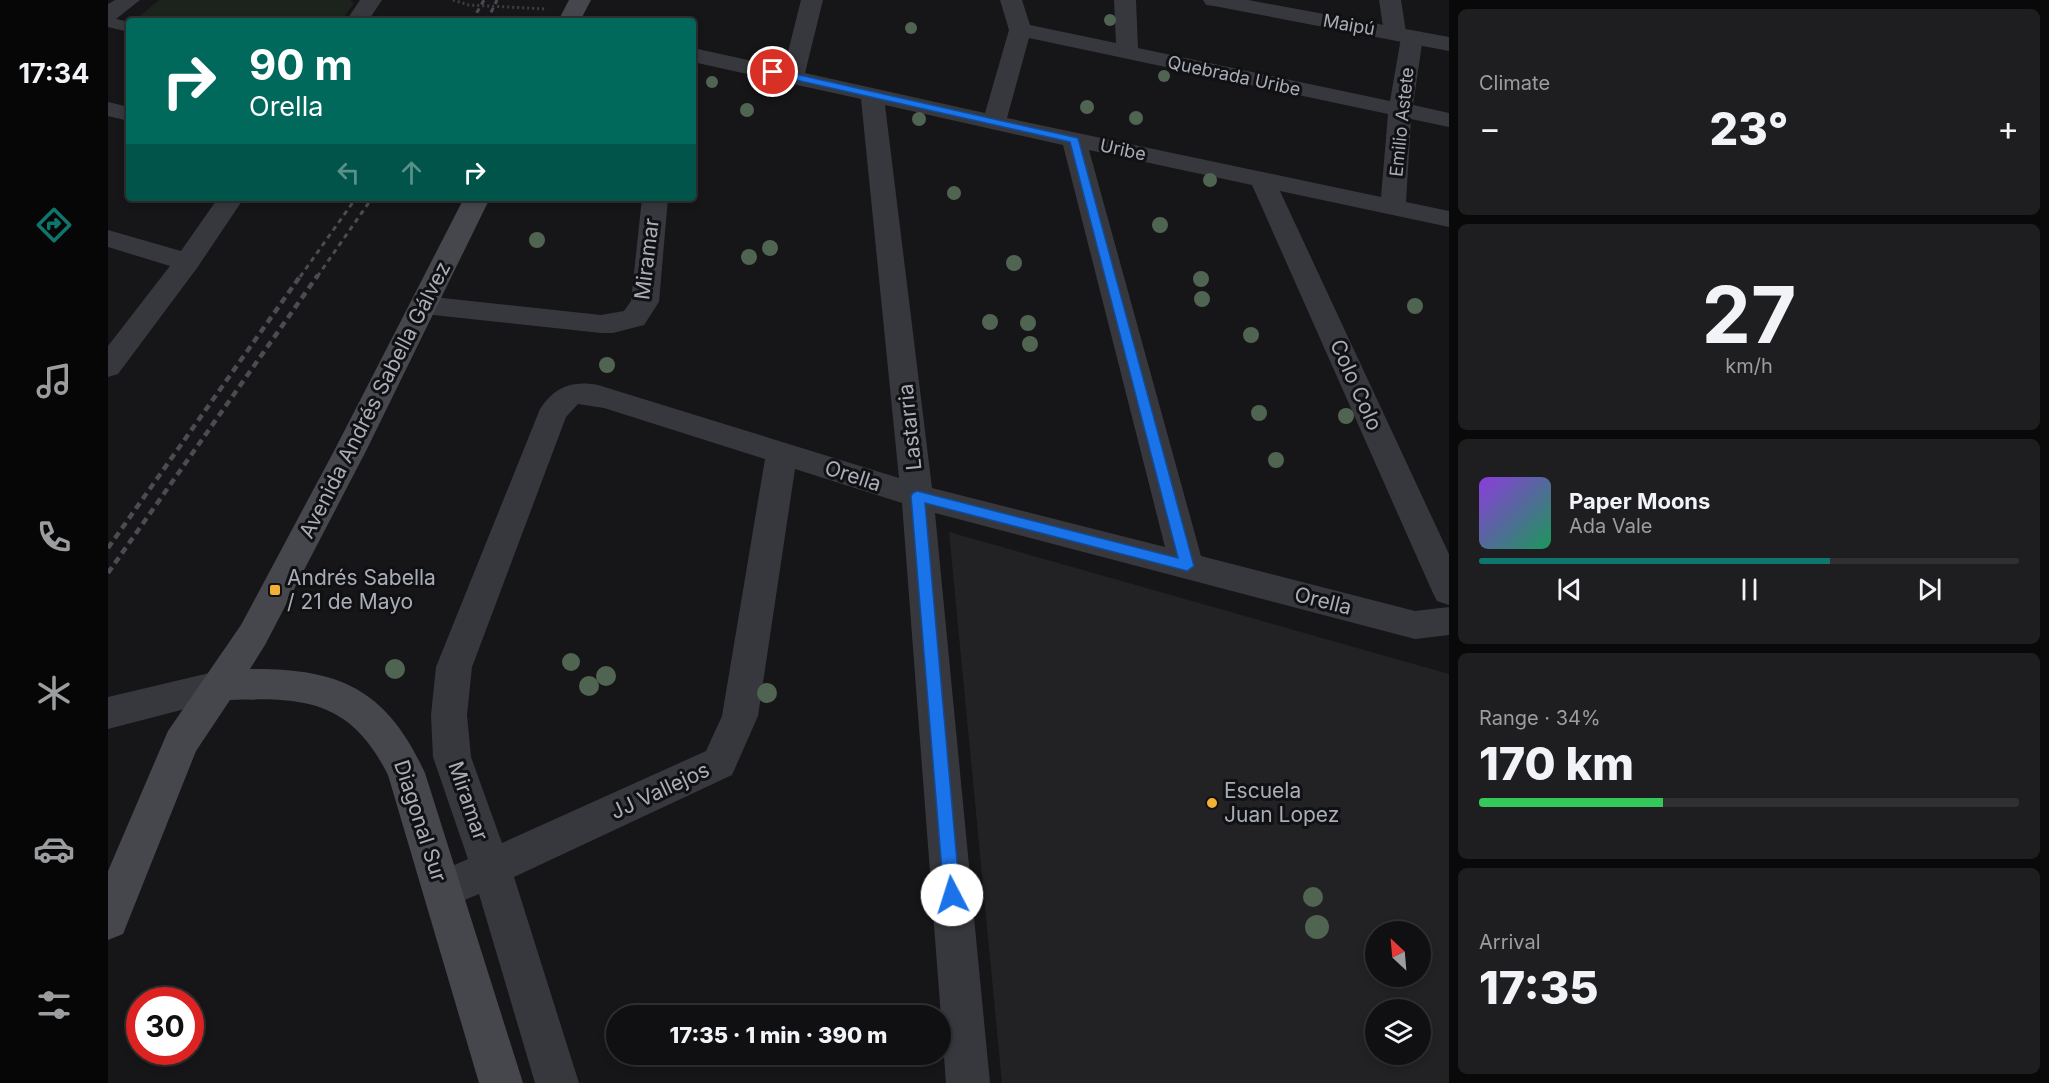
<!DOCTYPE html>
<html lang="en">
<head>
<meta charset="utf-8">
<style>
  body { margin:0; font-family:Inter,sans-serif; background:#1e1e20; color:#f1f3f6; height:100vh; display:flex; flex-direction:column; font-size:22px; white-space:nowrap }
  * { box-sizing:border-box; margin:0 }
  p { font-size:20px; color:#9c9d9f }
  .icon { flex:none; width:33px; height:33px; fill:none; stroke:currentColor; stroke-width:2; stroke-linecap:round; stroke-linejoin:round }
  .map { position:relative; flex:1; overflow:hidden }
  .sheet { display:flex; flex-direction:column; gap:9px; padding:9px; background:#09090a; width:600px }
  .sheet>* { flex:none }
  .banner { position:absolute; left:18px; top:18px; width:570px; height:183px; border-radius:6px; box-shadow:0 3px 9px #0003,0 0 0 2px #303032; background:#00695c; color:#fff; overflow:hidden }
  .needle { width:39px; rotate:334deg }
  .fabs { position:absolute; left:1257px; top:921px; display:grid; gap:12px }
  .fabs a { display:grid; place-items:center; width:66px; height:66px; border-radius:50%; background:#101012; box-shadow:0 3px 9px #0003,0 0 0 2px #303032; font-size:30px }
  .speed { position:absolute; left:18px; top:987px; display:flex; gap:12px; font-size:30px; font-weight:700; text-align:center }
  .speed>* { display:grid; place-content:center; width:78px; height:78px; border-radius:50%; background:#101012; box-shadow:0 3px 9px #0003,0 0 0 2px #303032; line-height:1 }
  .speed .limit { border:9px solid #d22; background:#fff; color:#111 }
  .pin { position:absolute; display:grid; place-items:center; width:51px; height:51px; color:#fff; margin:-26px; border:3px solid #fff; border-radius:50%; box-shadow:0 2px 6px #0007 }
  .me { position:absolute; width:66px; margin:-33px; rotate:355deg; stroke-linejoin:round; filter:drop-shadow(0 0 4px #0008) }
  .turn { display:flex; align-items:center; gap:21px; height:126px; padding:0 24px; font-size:27px }
  .turn .icon { width:78px; height:78px; stroke-width:2.5 }
  .turn b { display:block; font-size:42px; line-height:51px }
  .lanes { display:flex; align-items:center; height:57px; padding:0 24px; background:#0003; justify-content:center; gap:30px; direction:ltr }
  .lanes .off { opacity:.35 }
  .big { font-size:45px; font-weight:800; line-height:1.1 }
  .sheet .widget { flex:1; display:flex; flex-direction:column; justify-content:center; gap:9px; min-width:0; padding:0 21px; border-radius:9px; background:#1e1e20 }
  .sheet .dial { align-items:center; gap:0 }
  .dial b { font-size:78px; line-height:1 }
  .song { display:flex; align-items:center; gap:18px }
  .cover { width:72px; height:72px; border-radius:9px; background:linear-gradient(135deg,hsl(270 70% 55%),hsl(150 70% 35%)) }
  .played { height:6px; border-radius:3px; background:linear-gradient(90deg,#0f766e 65%,#303032 65%) }
  .keys { display:flex; justify-content:space-around; direction:ltr }
  .heat { display:flex; justify-content:space-between; align-items:center; font-size:33px; direction:ltr }
  .charge { height:9px; border-radius:4px; background:linear-gradient(90deg,#34c759 34%,#303032 0) }
  .trip { position:absolute; left:498px; top:1005px; width:345px; height:60px; border-radius:30px; background:#101012; box-shadow:0 3px 9px #0003,0 0 0 2px #303032; font-weight:800; line-height:60px; text-align:center }
  main { display:flex; flex:1; min-height:0 }
  .tabs { display:flex; flex-direction:column; width:108px; justify-content:space-around; align-items:center; background:#060607; color:#9c9d9f }
  .tabs .icon { width:42px; height:42px }
  .tabs .active { color:#0f766e }
  .tabs b { font-size:27px; color:#f1f3f6 }
  .map>svg:first-child { display:block }
  .built { fill:#222225; fill-rule:evenodd }
  .green { fill:#1c231d }
  .lines { fill:none; stroke-linecap:round; stroke-linejoin:round }
  .path { stroke:#3d3f44; stroke-width:3; stroke-dasharray:2 3; stroke-linecap:butt }
  .pedestrian { fill:#37383d; fill-rule:evenodd }
  .minor { fill:#37383d; fill-rule:evenodd }
  .tertiary { fill:#37383d; fill-rule:evenodd }
  .secondary { fill:#45474d; fill-rule:evenodd }
  .rail-far1 { stroke:#4a4c52; stroke-width:3; stroke-dasharray:5 4.5; stroke-linecap:butt }
  .rail { stroke:#4a4c52; stroke-width:4.5; stroke-dasharray:7 5; stroke-linecap:butt }
  .tree { fill:#506452 }
  .route { fill:#1a73e8; stroke:#114b97; stroke-width:1.5 }
  .poi-dot { fill:#f2b134; stroke:#111113; stroke-width:2 }
  .labels { text-anchor:middle; stroke-width:6; stroke-linejoin:round; paint-order:stroke }
  .far-street-label { font-size:18px; fill:#a8adb8; stroke:#111113 }
  .street-label { font-size:21px; fill:#a8adb8; stroke:#111113 }
  .poi-label { font-size:21px; fill:#a8adb8; stroke:#111113; text-anchor:start }
</style>
</head>
<body>
<main>
<nav class="tabs">
<b>17:34</b>
<svg class="icon active" aria-label="directions" viewBox="0 0 24 24"><path d="M12 3l9 9-9 9-9-9zM9 14v-3h6M13 9l2 2-2 2"/></svg>
<svg class="icon" aria-label="music" viewBox="0 0 24 24"><path d="M9 18V5l10-2v13"/><circle cx="6" cy="18" r="3"/><circle cx="16" cy="16" r="3"/></svg>
<svg class="icon" aria-label="phone" viewBox="0 0 24 24"><path d="M5 4h4l2 5-3 2q2 4 5 5l2-3 5 2v4C11 20 4 13 5 4z"/></svg>
<svg class="icon" aria-label="climate" viewBox="0 0 24 24"><path d="M12 3v18M4 7l16 10M4 17L20 7"/></svg>
<svg class="icon" aria-label="car" viewBox="0 0 24 24"><path d="M5 17H2v-5l4-1 3-4h7l3 4 3 1v5h-3M9 17h6M6 11h13"/><circle cx="7" cy="17" r="2"/><circle cx="17" cy="17" r="2"/></svg>
<svg class="icon" aria-label="filters" viewBox="0 0 24 24"><path d="M4 7h16M4 17h16"/><circle cx="9" cy="7" r="2"/><circle cx="15" cy="17" r="2"/></svg>
</nav>
<div class="map">
<svg width="1341" height="1083" viewBox="0 0 1341 1083">
  <rect width="100%" height="100%" fill="#161618"/>
  <!-- built -->
  <path class="built" d="M841 532 1341 674V1083H894ZM1268 932H1312V976H1268ZM1268 1010H1312V1054H1268Z"/>
  <!-- green -->
  <path class="green" d="M51 0H242L246 3 233 21H26Z"/>
  <g class="lines">
    <!-- path -->
    <path class="path" d="M345 0 361 5 438 9"/>
    <!-- pedestrian -->
    <path class="pedestrian" d="M0 17 21 22V32L0 27Z"/>
    <!-- minor -->
    <g class="minor">
      <path d="M7 0H32L8 19 0 20V4Z"/>
      <path d="M693 0H715L697 73 877 113 901 30 892 0H914L922 25 1008 43 1006 0H1028L1030 48 1282 101 1293 38H1279L1276 33 1271 0H1293L1298 32H1312L1315 37 1305 105 1341 113V127L1303 119 1298 202 1341 211V227L1172 191 1341 554V605L1329 601 1324 591 1144 185 981 150 1093 556 1307 611 1341 607V635L1307 639 827 513 882 1083H838L794 503 687 469 650 716 624 775 406 877 471 1083H427L371 894 335 909 321 904 315 890 321 876 360 859 325 757 323 715 328 667 432 409C446 387 464 380 490 385L791 478 753 99 585 62V48L676 68ZM921 38 1280 114 1273 197 899 118ZM777 105 955 145 1057 547 824 488ZM470 404 496 408 657 459 614 716 598 751 394 843 363 757 359 715 364 667 458 417Z"/>
      <path d="M0 102 21 107V121L0 116Z"/>
      <path d="M534 198H560L551 302 536 325 505 333H493L316 314 306 311 302 305 306 299 316 296 493 315 516 311 523 301Z"/>
    </g>
    <!-- tertiary -->
    <g class="tertiary">
      <path d="M252 0H274L260 21H238Z"/>
      <path d="M1095 0H1140L1341 37V51L1106 6 1098 5Z"/>
      <path d="M110 198H136L89 268 10 374 0 377V346L62 266 0 247V230L73 251Z"/>
      <path d="M114 670 127 674 132 685 127 696 0 729V697Z"/>
    </g>
    <!-- secondary -->
    <g class="secondary">
      <path d="M461 0H483L472 21H450Z"/>
      <path d="M356 198H382L258 451 157 645 142 669C233 668 279 690 317 773L415 1083H371L280 775C243 701 197 697 122 700L88 751 15 934 0 940V871L60 731 133 625 226 451Z"/>
    </g>
    <!-- rail-far1 -->
    <g class="rail-far1">
      <path d="M364 21 376 0"/>
      <path d="M379 21 389 0"/>
      <path d="M192 277 248 198"/>
      <path d="M209 277 264 198"/>
    </g>
    <!-- rail -->
    <g class="rail">
      <path d="M0 548 193 275"/>
      <path d="M0 573 210 275"/>
    </g>
  </g>
  <!-- trees -->
  <g class="tree">
    <circle cx="1002" cy="20" r="6"/>
    <circle cx="803" cy="28" r="6"/>
    <circle cx="1056" cy="76" r="6"/>
    <circle cx="604" cy="82" r="6"/>
    <circle cx="979" cy="107" r="7"/>
    <circle cx="639" cy="110" r="7"/>
    <circle cx="1028" cy="118" r="7"/>
    <circle cx="811" cy="119" r="7"/>
    <circle cx="1102" cy="180" r="7"/>
    <circle cx="846" cy="193" r="7"/>
    <circle cx="1052" cy="225" r="8"/>
    <circle cx="429" cy="240" r="8"/>
    <circle cx="662" cy="248" r="8"/>
    <circle cx="641" cy="257" r="8"/>
    <circle cx="906" cy="263" r="8"/>
    <circle cx="1093" cy="279" r="8"/>
    <circle cx="1094" cy="299" r="8"/>
    <circle cx="1307" cy="306" r="8"/>
    <circle cx="882" cy="322" r="8"/>
    <circle cx="920" cy="323" r="8"/>
    <circle cx="1143" cy="335" r="8"/>
    <circle cx="922" cy="344" r="8"/>
    <circle cx="499" cy="365" r="8"/>
    <circle cx="1151" cy="413" r="8"/>
    <circle cx="1238" cy="416" r="8"/>
    <circle cx="1168" cy="460" r="8"/>
    <circle cx="463" cy="662" r="9"/>
    <circle cx="287" cy="669" r="10"/>
    <circle cx="498" cy="676" r="10"/>
    <circle cx="481" cy="686" r="10"/>
    <circle cx="659" cy="693" r="10"/>
    <circle cx="1205" cy="897" r="10"/>
    <circle cx="1209" cy="927" r="12"/>
  </g>
  <!-- route -->
  <path class="route" d="M665 69 970 138 1086 566 1079 571 817 503 852 895 850 901 844 903 838 901 836 895 803 496 805 493 809 491 1070 558 962 142 661 74V70Z"/>
  <!-- markers -->
  <g class="poi-dot">
    <rect x="161" y="584" width="12" height="12" rx="3"/>
    <circle cx="1104" cy="803" r="6"/>
  </g>
  <g class="labels">
    <!-- far-street labels -->
    <g class="far-street-label">
      <text transform="translate(1241 25) rotate(10)" y="6">Maipú</text>
      <text transform="translate(1126 76) rotate(12)" y="6">Quebrada Uribe</text>
      <text transform="translate(1294 122) rotate(-84)" y="6">Emilio Astete</text>
      <text transform="translate(1015 150) rotate(12)" y="6">Uribe</text>
    </g>
    <!-- street labels -->
    <g class="street-label">
      <text transform="translate(539 259) rotate(-83)" y="7">Miramar</text>
      <text transform="translate(1248 385) rotate(66)" y="7">Colo Colo</text>
      <text transform="translate(267 400) rotate(-63)" y="7">Avenida Andrés Sabella Gálvez</text>
      <text transform="translate(802 427) rotate(-96)" y="7">Lastarria</text>
      <text transform="translate(745 476) rotate(18)" y="7">Orella</text>
      <text transform="translate(1215 601) rotate(14)" y="7">Orella</text>
      <text transform="translate(552 791) rotate(-25)" y="7">JJ Vallejos</text>
      <text transform="translate(360 801) rotate(71)" y="7">Miramar</text>
      <text transform="translate(312 821) rotate(72)" y="7">Diagonal Sur</text>
    </g>
    <!-- poi labels -->
    <g class="poi-label">
      <text x="179" y="585">Andrés Sabella<tspan x="179" dy="24">/ 21 de Mayo</tspan></text>
      <text x="1116" y="798">Escuela<tspan x="1116" dy="24">Juan Lopez</tspan></text>
    </g>
  </g>
</svg>
<div class="fabs">
<a><svg class="needle" viewBox="-14 -14 28 28"><path d="M0-13l5 13h-10z" fill="#e53935"/><path d="M0 13l5-13h-10z" fill="#9c9d9f"/></svg></a>
<a><svg class="icon" aria-label="layers" viewBox="0 0 24 24"><path d="M12 4l9 5-9 5-9-5zM3 14l9 5 9-5"/></svg></a>
</div>
<div class="speed"><div class="limit">30</div></div>
<div class="pin" style="left:665px;top:72px;background:#d93025"><svg class="icon" aria-label="arrive" viewBox="0 0 24 24"><path d="M6 21V4h12l-3 4 3 4H6"/></svg></div>
<svg class="me" style="left:844px;top:895px" viewBox="-20 -20 40 40"><circle r="19" fill="#fff"/><path d="M0-13L10 11 0 6-10 11z" fill="#1a73e8"/></svg>
<div class="trip">17:35 · 1 min · 390 m</div>
<div class="banner">
<div class="turn"><svg class="icon" aria-label="right" viewBox="0 0 24 24"><path d="M7 20v-9h11M14 6l5 5-5 5"/></svg><div><b>90 m</b>Orella</div></div>
<div class="lanes"><svg class="icon off" aria-label="left" viewBox="0 0 24 24"><path d="M17 20v-9H6M10 6l-5 5 5 5"/></svg><svg class="icon off" aria-label="ahead" viewBox="0 0 24 24"><path d="M12 20V5M6 11l6-6 6 6"/></svg><svg class="icon" aria-label="right" viewBox="0 0 24 24"><path d="M7 20v-9h11M14 6l5 5-5 5"/></svg></div>
</div>
</div>
<section class="sheet">
<div class="widget"><p>Climate</p>
<div class="heat"><a>−</a><b class="big">23°</b><a>+</a></div>
</div>
<div class="widget dial"><b>27</b><p>km/h</p></div>
<div class="widget">
<div class="song"><i class="cover"></i><div><b>Paper Moons</b><p>Ada Vale</p></div></div>
<div class="played"></div>
<div class="keys"><svg class="icon" aria-label="previous" viewBox="0 0 24 24"><path d="M18 5L8 12l10 7zM5 5v14"/></svg><svg class="icon" aria-label="pause" viewBox="0 0 24 24"><path d="M8 5v14M16 5v14"/></svg><svg class="icon" aria-label="next" viewBox="0 0 24 24"><path d="M6 5l10 7-10 7zM19 5v14"/></svg></div>
</div>
<div class="widget"><p>Range · 34%</p><b class="big">170 km</b><div class="charge"></div></div>
<div class="widget"><p>Arrival</p><b class="big">17:35</b></div>
</section>
</main>
</body>
</html>
